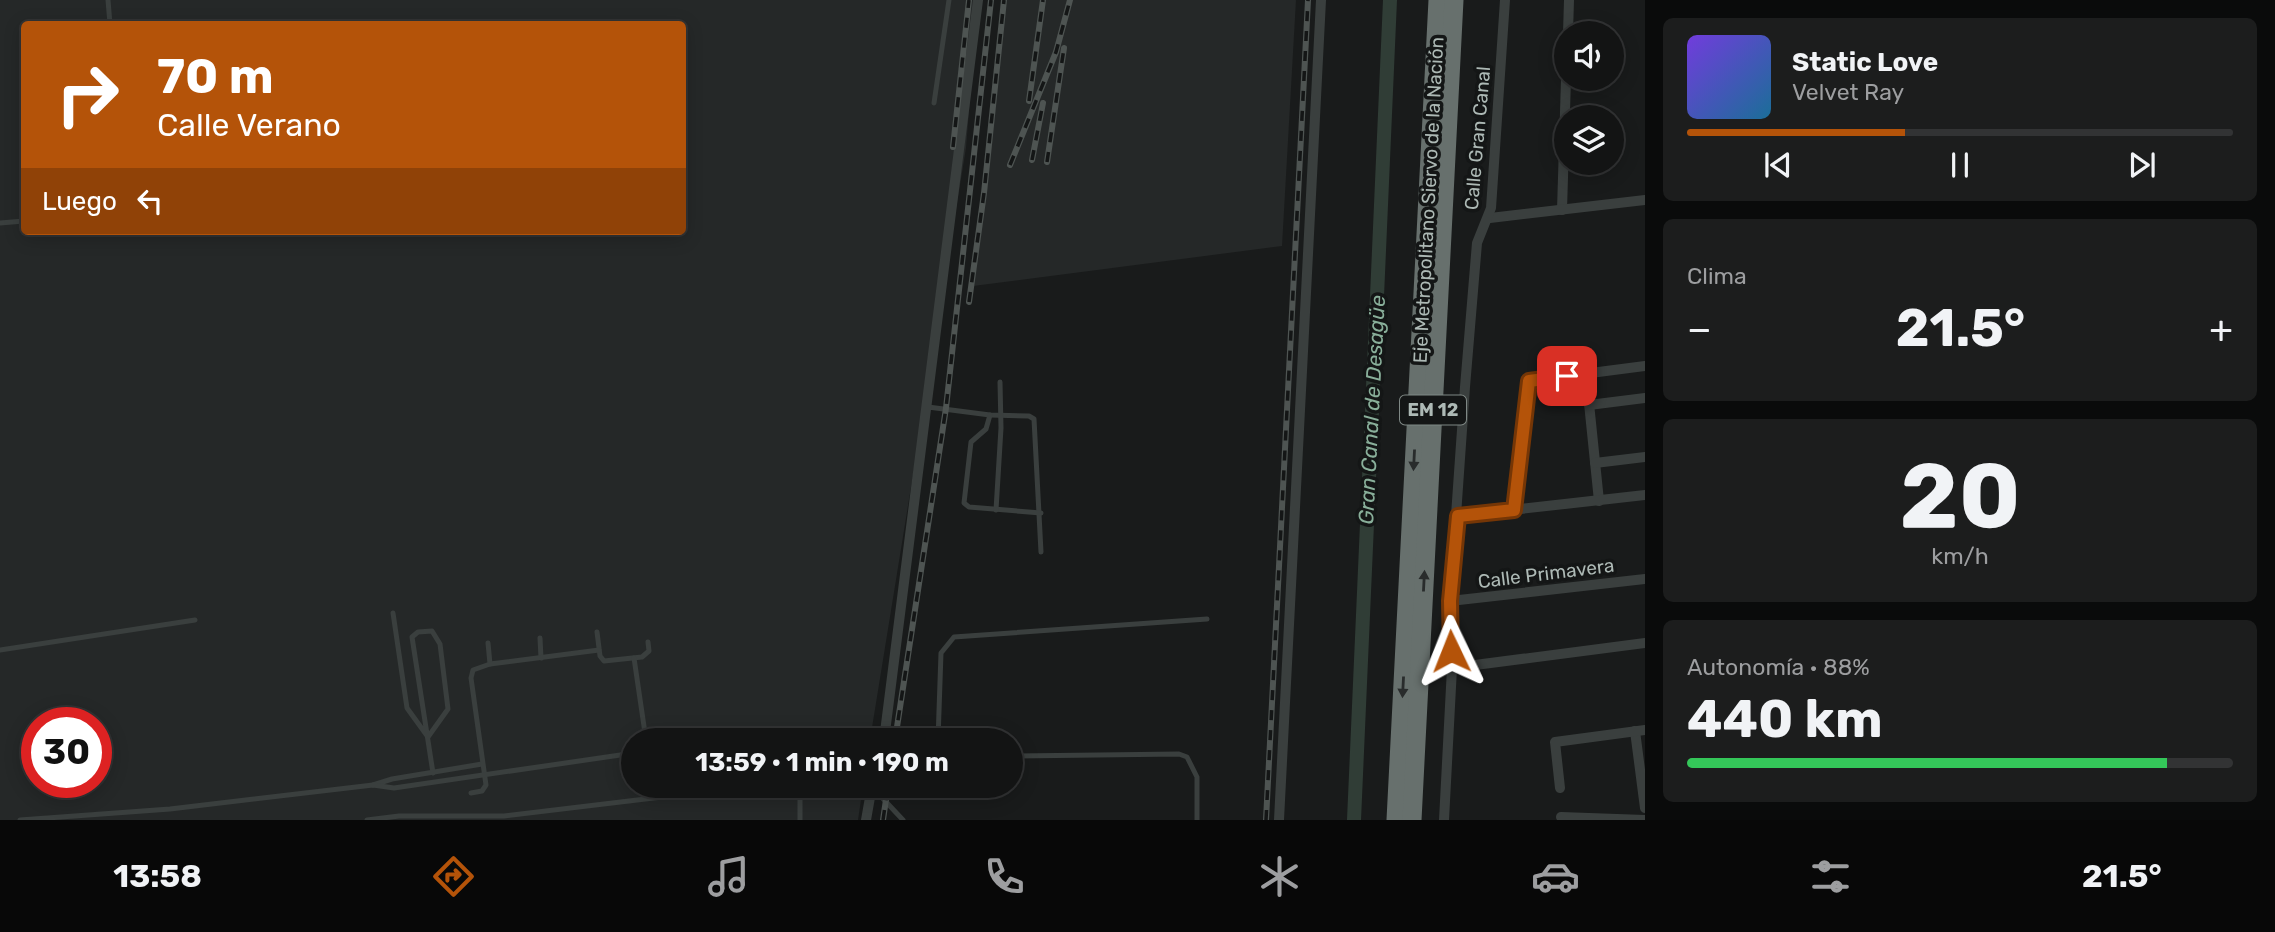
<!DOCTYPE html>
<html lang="es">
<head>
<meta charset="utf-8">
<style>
  body { margin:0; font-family:Rubik,sans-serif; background:#1c1d1d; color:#f1f3f6; height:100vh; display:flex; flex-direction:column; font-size:26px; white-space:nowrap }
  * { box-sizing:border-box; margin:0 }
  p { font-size:23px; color:#9d9ea0 }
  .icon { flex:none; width:38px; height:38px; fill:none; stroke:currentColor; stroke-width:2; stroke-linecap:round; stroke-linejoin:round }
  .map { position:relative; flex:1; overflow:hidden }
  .side { display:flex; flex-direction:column; gap:18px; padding:18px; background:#0a0b0b; width:630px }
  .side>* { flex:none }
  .banner { position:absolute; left:21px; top:21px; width:665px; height:214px; border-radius:7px; box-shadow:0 4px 18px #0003,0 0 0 2px #323334; background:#b45309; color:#fff; overflow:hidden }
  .buttons { position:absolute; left:1554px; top:21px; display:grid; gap:14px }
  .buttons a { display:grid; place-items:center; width:70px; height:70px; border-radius:50%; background:#131414; box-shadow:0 4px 18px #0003,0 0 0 2px #323334; font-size:35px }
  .speed { position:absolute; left:21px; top:707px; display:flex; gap:14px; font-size:35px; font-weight:700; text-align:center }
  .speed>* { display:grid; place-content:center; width:91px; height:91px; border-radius:50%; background:#131414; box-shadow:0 4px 18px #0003,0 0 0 2px #323334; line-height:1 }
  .speed .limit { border:10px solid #d22; background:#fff; color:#111 }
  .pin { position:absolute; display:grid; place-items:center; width:60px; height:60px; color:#fff; margin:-30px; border-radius:14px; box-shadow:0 4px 10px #0006 }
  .me { position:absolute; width:77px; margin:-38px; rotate:358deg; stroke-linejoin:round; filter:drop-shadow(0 0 5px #0008) }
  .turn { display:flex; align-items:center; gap:24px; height:147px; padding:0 21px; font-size:32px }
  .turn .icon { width:91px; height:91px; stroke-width:2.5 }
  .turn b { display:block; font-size:49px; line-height:60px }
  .then { display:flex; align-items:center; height:66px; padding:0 21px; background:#0003; gap:14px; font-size:26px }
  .big { font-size:52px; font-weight:700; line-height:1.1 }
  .side .tile { flex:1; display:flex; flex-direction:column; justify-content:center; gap:10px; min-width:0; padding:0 24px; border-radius:10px; background:#1c1d1d }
  .side .dial { align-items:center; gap:0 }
  .dial b { font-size:91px; line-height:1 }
  .song { display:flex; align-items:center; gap:21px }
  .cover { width:84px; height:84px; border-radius:10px; background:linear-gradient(135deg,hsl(260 70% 55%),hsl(200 70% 35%)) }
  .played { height:7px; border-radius:4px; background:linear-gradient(90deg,#b45309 40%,#323334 40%) }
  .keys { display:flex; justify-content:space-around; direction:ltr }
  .heat { display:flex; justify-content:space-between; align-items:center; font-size:38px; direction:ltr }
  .charge { height:10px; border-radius:5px; background:linear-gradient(90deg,#34c759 88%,#323334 0) }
  .trip { position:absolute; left:621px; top:728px; width:402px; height:70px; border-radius:35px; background:#131414; box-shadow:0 4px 18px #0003,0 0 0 2px #323334; font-weight:700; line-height:70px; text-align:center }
  .tabs { display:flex; height:112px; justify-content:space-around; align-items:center; background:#080808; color:#9d9ea0 }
  .tabs .icon { width:49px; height:49px }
  .tabs .current { color:#b45309 }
  .tabs b { font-size:32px; color:#f1f3f6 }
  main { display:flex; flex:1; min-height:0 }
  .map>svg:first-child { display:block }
  .built { fill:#252828; fill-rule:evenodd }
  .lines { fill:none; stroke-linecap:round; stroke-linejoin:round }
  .canal { stroke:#303d36; stroke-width:14 }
  .lane { stroke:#3a3f3e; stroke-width:5 }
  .street { stroke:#3a3f3e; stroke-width:10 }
  .highway { stroke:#67706d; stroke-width:19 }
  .rail-casing { stroke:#4e5452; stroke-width:6 }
  .rail { stroke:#141616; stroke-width:3.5; stroke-dasharray:10; stroke-linecap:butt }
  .oneway { fill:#292c2c }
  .route-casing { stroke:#753606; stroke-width:18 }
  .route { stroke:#b45309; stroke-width:12 }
  .labels { text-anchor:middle; stroke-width:7; stroke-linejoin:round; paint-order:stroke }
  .shield { fill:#141616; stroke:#7f8885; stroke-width:2 }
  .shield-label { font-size:18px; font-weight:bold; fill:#adb9b5 }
  .street-label { font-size:19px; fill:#adb9b5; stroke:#141616 }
  .water-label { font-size:21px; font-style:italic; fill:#89af9a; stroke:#141616 }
</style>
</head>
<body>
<main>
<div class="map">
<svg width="1645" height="820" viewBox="0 0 1645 820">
  <rect width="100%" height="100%" fill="#191b1b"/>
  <!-- built -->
  <g class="built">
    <path d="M0 0H978L966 148 870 740H634V786H863L858 820H0ZM24 24H682V231H24ZM37 723H96V782H37Z"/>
    <path d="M1002 0H1296L1282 246 973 286Z"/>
  </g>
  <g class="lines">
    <!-- canal -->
    <path class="canal" d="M1354 820 1390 0"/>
    <!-- lane -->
    <g class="lane">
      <path d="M108 0 110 24"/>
      <path d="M934 103 949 0"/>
      <path d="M0 223 24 221"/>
      <path d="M928 407 990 415 1029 416 1034 419 1041 552"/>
      <path d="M990 415 986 429 971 442 964 503 969 507 1041 513"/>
      <path d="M996 510 1001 428 1000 382"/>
      <path d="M393 613 407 708 428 737 448 709 440 644 432 631 418 632 412 637 433 773"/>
      <path d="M597 632 600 656 604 661 642 657 649 651 648 642"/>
      <path d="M540 638 541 658"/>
      <path d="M488 643 490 664"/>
      <path d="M0 650 195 620"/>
      <path d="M634 658 646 740"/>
      <path d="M938 740 941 653 954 637 1207 619"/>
      <path d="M1012 756 1179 754 1187 757 1197 777V820"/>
      <path d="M373 785 392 779 482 764"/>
      <path d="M873 788 903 820"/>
      <path d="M471 793 482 791 486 785 471 678 473 670 490 664 599 650"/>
      <path d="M20 820 170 809 373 785 394 788 634 753"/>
      <path d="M367 820 399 816H504L754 786"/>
      <path d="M800 820V786"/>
    </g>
    <!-- street -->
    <g class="street">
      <path d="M1568 33 1569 0"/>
      <path d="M1562 210 1566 79"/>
      <path d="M1490 218 1645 200"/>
      <path d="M1586 374 1599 501"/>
      <path d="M1589 405 1645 398"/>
      <path d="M1595 463 1645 457"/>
      <path d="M1514 510 1529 381 1645 366"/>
      <path d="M1458 516 1645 495"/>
      <path d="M1450 601 1645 579"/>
      <path d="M1452 668 1645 643"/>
      <path d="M1635 731 1645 808"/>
      <path d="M884 740 978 0"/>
      <path d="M1560 788 1555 742 1645 730"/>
      <path d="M1561 817 1645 820"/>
      <path d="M866 820 872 786"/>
      <path d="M1279 820 1321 0"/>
      <path d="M1444 820 1452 668 1450 601 1465 387 1477 243 1491 208 1505 0"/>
    </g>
    <!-- highway -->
    <g class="highway">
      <path d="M1396 820 1438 0"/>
      <path d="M1412 820 1454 0"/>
    </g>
    <defs>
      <g id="rail">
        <path d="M1029 101 1043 0"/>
        <path d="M953 147 969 0"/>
        <path d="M1032 160 1043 103"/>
        <path d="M1047 162 1064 48"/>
        <path d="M1010 165 1056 52 1070 0"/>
        <path d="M969 302 984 193 1004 0"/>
        <path d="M895 740 946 408 991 0"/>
        <path d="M883 820 888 786"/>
        <path d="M1266 820 1308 0"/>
      </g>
    </defs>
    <!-- rail casing -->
    <use href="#rail" class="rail-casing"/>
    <!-- rail -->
    <use href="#rail" class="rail"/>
  </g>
  <!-- one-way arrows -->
  <defs><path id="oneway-solid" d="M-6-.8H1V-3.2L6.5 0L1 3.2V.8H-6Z" transform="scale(1.75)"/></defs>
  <g class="oneway">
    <use href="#oneway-solid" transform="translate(1414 460) rotate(93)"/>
    <use href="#oneway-solid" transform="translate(1424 581) rotate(-87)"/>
    <use href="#oneway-solid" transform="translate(1403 687) rotate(93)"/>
  </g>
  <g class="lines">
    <defs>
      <path id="route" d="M1451 651 1450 601 1458 516 1514 510 1529 381 1567 376"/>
    </defs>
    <!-- route casing -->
    <use href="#route" class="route-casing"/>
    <!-- route -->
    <use href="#route" class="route"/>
  </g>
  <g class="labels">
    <!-- shield labels -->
    <rect class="shield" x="1400" y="395.5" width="66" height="29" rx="5"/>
    <g class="shield-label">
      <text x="1433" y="416">EM 12</text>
    </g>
    <!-- street labels -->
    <g class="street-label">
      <text transform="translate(1477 138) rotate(-85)" y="7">Calle Gran Canal</text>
      <text transform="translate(1428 200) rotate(-87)" y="7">Eje Metropolitano Siervo de la Nación</text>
      <text transform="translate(1546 573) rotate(-7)" y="7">Calle Primavera</text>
    </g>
    <!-- water labels -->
    <g class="water-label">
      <text transform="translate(1372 410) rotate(-87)" y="7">Gran Canal de Desagüe</text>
    </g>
  </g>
</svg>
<div class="buttons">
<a><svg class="icon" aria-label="sound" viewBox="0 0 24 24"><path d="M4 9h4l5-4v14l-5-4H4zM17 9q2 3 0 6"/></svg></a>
<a><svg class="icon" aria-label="layers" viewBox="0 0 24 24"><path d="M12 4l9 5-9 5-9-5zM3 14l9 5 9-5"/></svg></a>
</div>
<div class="speed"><div class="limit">30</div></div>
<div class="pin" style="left:1567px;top:376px;background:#d93025"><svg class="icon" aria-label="arrive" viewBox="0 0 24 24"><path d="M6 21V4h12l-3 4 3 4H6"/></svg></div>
<svg class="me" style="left:1451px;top:651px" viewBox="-20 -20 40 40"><path d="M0-17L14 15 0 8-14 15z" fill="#b45309" stroke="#fff" stroke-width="4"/></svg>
<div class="trip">13:59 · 1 min · 190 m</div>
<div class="banner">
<div class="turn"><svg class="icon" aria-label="right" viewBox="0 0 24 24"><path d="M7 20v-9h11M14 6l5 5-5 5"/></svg><div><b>70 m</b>Calle Verano</div></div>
<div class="then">Luego<svg class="icon" aria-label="left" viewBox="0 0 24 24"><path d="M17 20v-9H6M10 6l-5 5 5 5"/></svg></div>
</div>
</div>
<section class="side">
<div class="tile">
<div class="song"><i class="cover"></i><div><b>Static Love</b><p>Velvet Ray</p></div></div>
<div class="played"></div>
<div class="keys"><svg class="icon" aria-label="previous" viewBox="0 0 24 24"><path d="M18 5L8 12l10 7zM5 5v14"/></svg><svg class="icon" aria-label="pause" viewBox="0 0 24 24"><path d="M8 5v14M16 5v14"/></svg><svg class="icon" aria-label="next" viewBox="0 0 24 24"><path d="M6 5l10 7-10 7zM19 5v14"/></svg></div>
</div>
<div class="tile"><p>Clima</p>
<div class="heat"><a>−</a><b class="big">21.5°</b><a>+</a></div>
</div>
<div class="tile dial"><b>20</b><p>km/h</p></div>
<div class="tile"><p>Autonomía · 88%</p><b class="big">440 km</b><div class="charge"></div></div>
</section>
</main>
<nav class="tabs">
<b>13:58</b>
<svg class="icon current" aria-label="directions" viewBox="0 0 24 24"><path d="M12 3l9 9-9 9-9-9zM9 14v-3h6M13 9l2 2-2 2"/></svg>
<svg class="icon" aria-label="music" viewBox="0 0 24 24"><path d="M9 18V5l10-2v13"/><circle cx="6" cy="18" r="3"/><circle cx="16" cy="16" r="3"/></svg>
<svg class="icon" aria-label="phone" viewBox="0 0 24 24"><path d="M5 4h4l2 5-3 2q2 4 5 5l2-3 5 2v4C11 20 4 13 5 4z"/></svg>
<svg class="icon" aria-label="climate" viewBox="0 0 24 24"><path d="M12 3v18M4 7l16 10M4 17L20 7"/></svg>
<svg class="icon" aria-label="car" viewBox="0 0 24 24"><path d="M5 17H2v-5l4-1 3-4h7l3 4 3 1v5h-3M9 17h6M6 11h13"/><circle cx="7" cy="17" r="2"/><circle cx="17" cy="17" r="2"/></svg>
<svg class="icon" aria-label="filters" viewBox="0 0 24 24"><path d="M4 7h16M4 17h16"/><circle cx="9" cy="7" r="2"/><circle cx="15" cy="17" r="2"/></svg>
<b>21.5°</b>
</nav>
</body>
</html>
